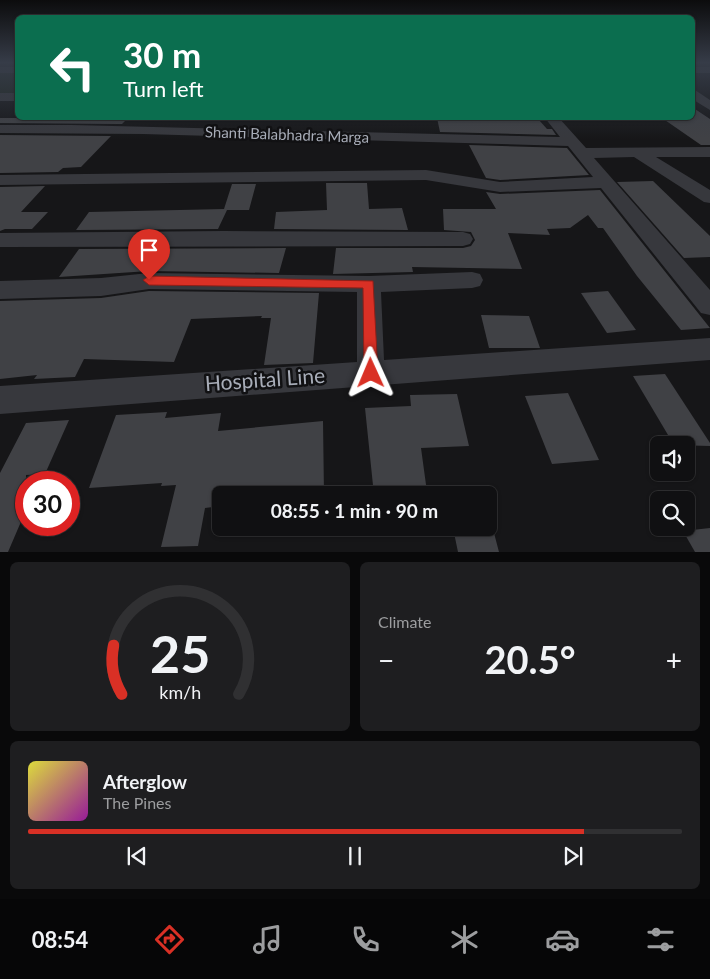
<!DOCTYPE html>
<html lang="en">
<head>
<meta charset="utf-8">
<style>
  body { margin:0; font-family:Lato,sans-serif; background:#1e1e20; color:#f1f3f6; height:100vh; display:flex; flex-direction:column; font-size:19px; white-space:nowrap }
  * { box-sizing:border-box; margin:0 }
  p { font-size:16px; color:#9c9d9f }
  .icon { flex:none; width:28px; height:28px; fill:none; stroke:currentColor; stroke-width:2; stroke-linecap:round; stroke-linejoin:round }
  .map { position:relative; height:552px; overflow:hidden }
  .drawer { display:flex; flex-direction:column; gap:10px; padding:10px; background:#09090a; flex:1 }
  .drawer>* { flex:none }
  .guide { position:absolute; left:15px; top:15px; width:680px; height:105px; border-radius:8px; box-shadow:0 1px 4px #0004,0 0 0 1px #303032; background:#0b6e4f; color:#fff; overflow:hidden }
  .buttons { position:absolute; left:650px; top:436px; display:grid; gap:10px }
  .buttons a { display:grid; place-items:center; width:45px; height:45px; border-radius:8px; background:#101012; box-shadow:0 1px 4px #0004,0 0 0 1px #303032; font-size:25px }
  .speed { position:absolute; left:15px; top:471px; display:flex; gap:10px; font-size:25px; font-weight:700; text-align:center }
  .speed>* { display:grid; place-content:center; width:65px; height:65px; border-radius:50%; background:#101012; box-shadow:0 1px 4px #0004,0 0 0 1px #303032; line-height:1 }
  .speed .limit { border:8px solid #d22; background:#fff; color:#111 }
  .pin { position:absolute; display:grid; place-items:center; width:42px; height:42px; color:#fff; margin:-51px -21px; border-radius:50% 50% 50% 0; rotate:-45deg; box-shadow:0 0 5px #0007 }
  .pin .icon { rotate:45deg }
  .me { position:absolute; width:55px; margin:-28px; rotate:359deg; stroke-linejoin:round; filter:drop-shadow(0 0 4px #0008) }
  .turn { display:flex; align-items:center; gap:18px; height:105px; padding:0 25px; font-size:22px }
  .turn .icon { width:65px; height:65px; stroke-width:2.5 }
  .turn b { display:block; font-size:35px; line-height:42px }
  .big { font-size:38px; font-weight:700; line-height:1.1 }
  .drawer .widget { flex:1; display:flex; flex-direction:column; justify-content:center; gap:8px; min-width:0; padding:0 18px; border-radius:8px; background:#1e1e20 }
  .drawer .dial { align-items:center; gap:0 }
  .dial svg { height:130px; overflow:visible; fill:none; stroke:#303032; stroke-width:7; stroke-linecap:round; text-anchor:middle }
  .dial text { fill:#f1f3f6; stroke:none }
  .song { display:flex; align-items:center; gap:15px }
  .cover { width:60px; height:60px; border-radius:8px; background:linear-gradient(135deg,hsl(60 70% 55%),hsl(300 70% 35%)) }
  .played { height:5px; border-radius:2px; background:linear-gradient(90deg,#d93025 85%,#303032 85%) }
  .keys { display:flex; justify-content:space-around; direction:ltr }
  .heat { display:flex; justify-content:space-between; align-items:center; font-size:28px; direction:ltr }
  .drawer .tiles { flex:1; display:grid; gap:10px; grid-template-columns:1fr 1fr }
  .widget:last-child { grid-column:span 2 }
  .trip { position:absolute; left:212px; top:486px; width:285px; height:50px; border-radius:8px; background:#101012; box-shadow:0 1px 4px #0004,0 0 0 1px #303032; font-weight:700; line-height:50px; text-align:center }
  .menu { display:flex; height:80px; justify-content:space-around; align-items:center; background:#060607; color:#9c9d9f }
  .menu .icon { width:35px; height:35px }
  .menu .on { color:#d93025 }
  .menu b { font-size:22px; color:#f1f3f6 }
  .map>svg:first-child { display:block }
  .green { fill:#1e261f }
  .building { fill:#404145 }
  .lines { fill:none; stroke-linecap:round; stroke-linejoin:round }
  .street { fill:#37383d; fill-rule:evenodd }
  .route { fill:#d93025; stroke:#8d1f18 }
  .labels { text-anchor:middle; stroke-width:5; stroke-linejoin:round; paint-order:stroke }
  .far-street-label { font-size:15px; fill:#a8adb8; stroke:#111113 }
  .near-street-label { font-size:21px; fill:#a8adb8; stroke:#111113 }
</style>
</head>
<body>
<div class="map">
<svg width="710" height="552" viewBox="0 0 710 552">
  <rect width="100%" height="100%" fill="#161618"/>
  <!-- green -->
  <rect class="green" x="0" y="70" width="17" height="25"/>
  <!-- building -->
  <g class="building">
    <path d="M692 107 710 119V145H701L662 118H692Z"/>
    <path d="M0 118H128L122 124 0 123Z"/>
    <path d="M437 118H481L482 121 539 120 547 129H552L556 135 440 132Z"/>
    <path d="M0 135 111 136 81 167 63 168 58 172 0 173Z"/>
    <path d="M469 145 567 148 589 175 500 180 486 178Z"/>
    <path d="M653 181 710 236V257L684 258 617 182Z"/>
    <path d="M326 183H367L369 209 402 208 408 230 274 229 276 212 327 210Z"/>
    <path d="M232 184H256L249 210H227L218 229 76 230 89 212 224 209Z"/>
    <path d="M45 186 21 212H48L32 229H5L0 231V187Z"/>
    <path d="M600 190 710 328 681 330 637 276 603 228H598L588 215 570 228 547 229 550 235 508 233 522 269 412 267 413 272 333 274 336 248H463L471 246 475 240 471 232 444 230 443 209H496L486 192 500 194Z"/>
    <path d="M286 248 279 273 149 271 59 277 79 249Z"/>
    <path d="M149 291 319 293 313 363 264 365 271 318H261L262 316 191 319 174 362 84 359 75 377 34 379 37 375 0 379V301L101 298Z"/>
    <path d="M608 291 636 330 607 333 581 293Z"/>
    <path d="M481 315 529 316 540 348H489Z"/>
    <path d="M665 374 710 443V446L674 445 633 376Z"/>
    <path d="M568 393 599 460 552 464 525 396Z"/>
    <path d="M457 394 469 446 421 448 427 492 481 487 483 495H374L365 408 411 406 410 395Z"/>
    <path d="M167 412 165 418 221 413 218 431 323 421 324 495H221V506L205 508 198 546 161 547 176 485 161 486 162 483 89 488 116 415Z"/>
    <path d="M69 420 45 474 26 475V510L8 552H0V473L26 423Z"/>
    <path d="M489 514 499 552H458L453 528H489Z"/>
    <path d="M710 528V552H695L683 531Z"/>
  </g>
  <g class="lines">
    <!-- street -->
    <g class="street">
      <rect x="0" y="67" width="18" height="6"/>
      <rect x="692" y="67" width="18" height="6"/>
      <path d="M692 88 710 100V110L692 99Z"/>
      <rect x="0" y="93" width="18" height="8"/>
      <path d="M545 118H559L586 148 710 147V157H656L710 190V203L704 202 634 157 594 158 710 290V315L701 313 601 188 500 192 426 180 0 185V175L426 170 500 182 593 177 568 146 143 134 0 133V125H72L560 137Z"/>
      <path d="M224 231 463 232 470 234 473 239 470 244 463 246 0 247V233Z"/>
      <path d="M472 272 480 274 483 280 480 286 472 288 381 292 384 360 710 338V360L0 414V386L357 362V292L149 289 101 296 0 299V281L101 278 149 273 369 276Z"/>
    </g>
  </g>
  <!-- sky -->
  <linearGradient id="sky" x2="0" y2="1"><stop stop-color="#0c0c0d"/><stop offset="0.45" stop-color="#363c48"/><stop offset="1" stop-color="#363c48" stop-opacity="0"/></linearGradient>
  <rect width="710" height="139" fill="url(#sky)"/>
  <!-- route -->
  <path class="route" d="M149 276 373 281 378 373 376 377 371 379 366 377 364 373 363 288 149 285 143 280Z"/>
  <g class="labels">
    <!-- far-street labels -->
    <g class="far-street-label">
      <text transform="translate(287 135) rotate(2)" y="5">Shanti Balabhadra Marga</text>
    </g>
    <!-- near-street labels -->
    <g class="near-street-label">
      <text transform="translate(265 380) rotate(-4)" y="7">Hospital Line</text>
    </g>
  </g>
</svg>
<div class="buttons">
<a><svg class="icon" aria-label="sound" viewBox="0 0 24 24"><path d="M4 9h4l5-4v14l-5-4H4zM17 9q2 3 0 6"/></svg></a>
<a><svg class="icon" aria-label="search" viewBox="0 0 24 24"><circle cx="10" cy="10" r="6"/><path d="M15 15l6 6"/></svg></a>
</div>
<div class="speed"><div class="limit">30</div></div>
<div class="pin" style="left:149px;top:280px;background:#d93025"><svg class="icon" aria-label="arrive" viewBox="0 0 24 24"><path d="M6 21V4h12l-3 4 3 4H6"/></svg></div>
<svg class="me" style="left:371px;top:373px" viewBox="-20 -20 40 40"><path d="M0-17L14 15 0 8-14 15z" fill="#d93025" stroke="#fff" stroke-width="4"/></svg>
<div class="trip">08:55 · 1 min · 90 m</div>
<div class="guide">
<div class="turn"><svg class="icon" aria-label="left" viewBox="0 0 24 24"><path d="M17 20v-9H6M10 6l-5 5 5 5"/></svg><div><b>30 m</b>Turn left</div></div>
</div>
</div>
<section class="drawer">
<div class="tiles">
<div class="widget dial"><svg viewBox="0 0 100 80">
<path d="M14 69A42 42 0 1 1 86 69"/>
<path d="M14 69A42 42 0 0 1 9 39" stroke="#d93025"/>
<text x="50" y="56" font-size="32" font-weight="700">25</text>
<text x="50" y="72" font-size="11">km/h</text>
</svg></div>
<div class="widget"><p>Climate</p>
<div class="heat"><a>−</a><b class="big">20.5°</b><a>+</a></div>
</div>
<div class="widget">
<div class="song"><i class="cover"></i><div><b>Afterglow</b><p>The Pines</p></div></div>
<div class="played"></div>
<div class="keys"><svg class="icon" aria-label="previous" viewBox="0 0 24 24"><path d="M18 5L8 12l10 7zM5 5v14"/></svg><svg class="icon" aria-label="pause" viewBox="0 0 24 24"><path d="M8 5v14M16 5v14"/></svg><svg class="icon" aria-label="next" viewBox="0 0 24 24"><path d="M6 5l10 7-10 7zM19 5v14"/></svg></div>
</div>
</div>
</section>
<nav class="menu">
<b>08:54</b>
<svg class="icon on" aria-label="directions" viewBox="0 0 24 24"><path d="M12 3l9 9-9 9-9-9zM9 14v-3h6M13 9l2 2-2 2"/></svg>
<svg class="icon" aria-label="music" viewBox="0 0 24 24"><path d="M9 18V5l10-2v13"/><circle cx="6" cy="18" r="3"/><circle cx="16" cy="16" r="3"/></svg>
<svg class="icon" aria-label="phone" viewBox="0 0 24 24"><path d="M5 4h4l2 5-3 2q2 4 5 5l2-3 5 2v4C11 20 4 13 5 4z"/></svg>
<svg class="icon" aria-label="climate" viewBox="0 0 24 24"><path d="M12 3v18M4 7l16 10M4 17L20 7"/></svg>
<svg class="icon" aria-label="car" viewBox="0 0 24 24"><path d="M5 17H2v-5l4-1 3-4h7l3 4 3 1v5h-3M9 17h6M6 11h13"/><circle cx="7" cy="17" r="2"/><circle cx="17" cy="17" r="2"/></svg>
<svg class="icon" aria-label="filters" viewBox="0 0 24 24"><path d="M4 7h16M4 17h16"/><circle cx="9" cy="7" r="2"/><circle cx="15" cy="17" r="2"/></svg>
</nav>
</body>
</html>
